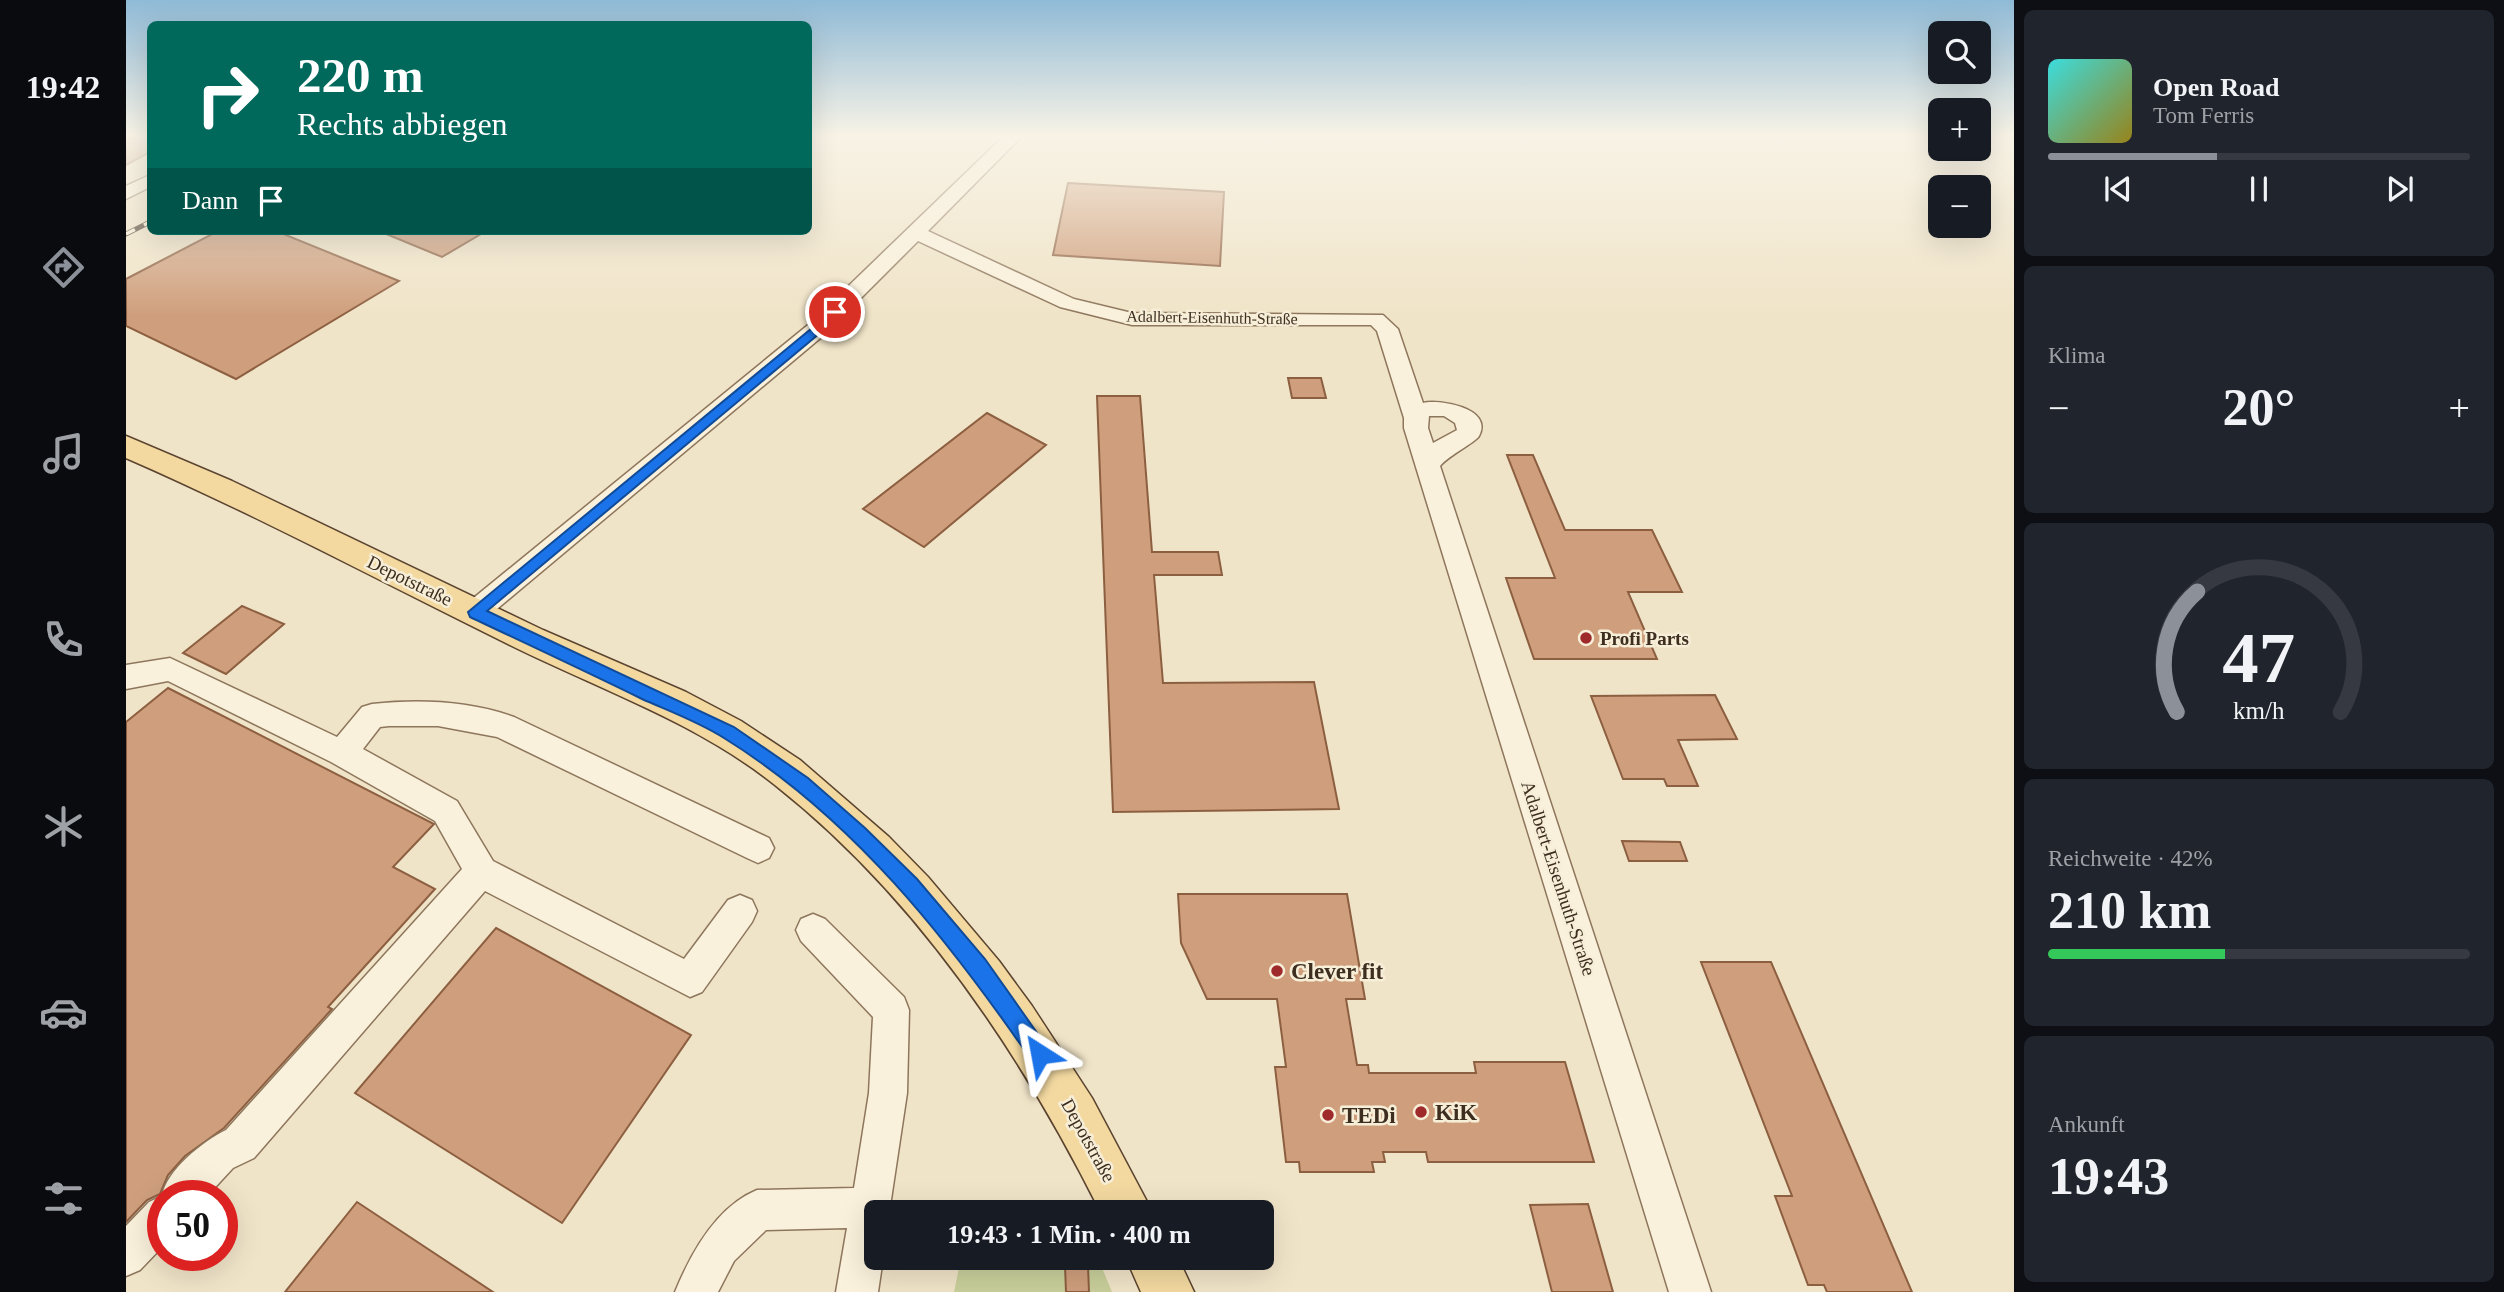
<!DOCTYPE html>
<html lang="de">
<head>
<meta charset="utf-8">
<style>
  body { margin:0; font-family:"Times New Roman",serif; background:#20242c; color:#f1f3f6; height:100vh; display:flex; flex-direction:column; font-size:26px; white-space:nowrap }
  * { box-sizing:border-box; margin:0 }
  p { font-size:23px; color:#9ea1a6 }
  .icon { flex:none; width:38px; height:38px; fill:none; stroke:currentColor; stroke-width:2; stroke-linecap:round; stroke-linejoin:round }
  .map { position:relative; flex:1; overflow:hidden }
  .drawer { display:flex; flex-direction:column; gap:10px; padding:10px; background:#0d0f14; width:490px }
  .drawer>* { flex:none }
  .banner { position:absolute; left:21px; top:21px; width:665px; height:214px; border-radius:10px; box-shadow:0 7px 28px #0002; background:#00695c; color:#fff; overflow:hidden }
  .tools { position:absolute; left:1802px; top:21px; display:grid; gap:14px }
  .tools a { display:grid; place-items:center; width:63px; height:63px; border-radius:10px; background:#171b24; box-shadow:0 7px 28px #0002; font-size:35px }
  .speed { position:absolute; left:21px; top:1180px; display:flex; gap:14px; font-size:35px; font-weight:700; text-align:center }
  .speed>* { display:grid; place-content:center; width:91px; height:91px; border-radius:50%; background:#171b24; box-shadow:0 7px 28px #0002; line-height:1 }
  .speed .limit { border:10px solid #d22; background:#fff; color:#111 }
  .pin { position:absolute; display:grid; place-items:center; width:60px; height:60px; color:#fff; margin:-30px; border:4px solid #fff; border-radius:50%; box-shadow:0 2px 7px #0007 }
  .me { position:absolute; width:77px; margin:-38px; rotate:326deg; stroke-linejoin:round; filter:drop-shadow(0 0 5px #0008) }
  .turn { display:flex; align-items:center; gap:24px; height:147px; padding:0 35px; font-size:32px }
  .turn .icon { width:91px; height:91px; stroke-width:2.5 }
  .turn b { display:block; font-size:49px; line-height:60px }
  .then { display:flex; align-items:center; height:66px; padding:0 35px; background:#0003; gap:14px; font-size:26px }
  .big { font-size:52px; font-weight:700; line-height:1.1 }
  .drawer .widget { flex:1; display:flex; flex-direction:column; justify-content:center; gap:10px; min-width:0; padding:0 24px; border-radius:10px; background:#20242c }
  .drawer .dial { align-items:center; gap:0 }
  .dial svg { height:182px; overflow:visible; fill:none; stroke:#363941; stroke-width:7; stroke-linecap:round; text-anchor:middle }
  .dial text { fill:#f1f3f6; stroke:none }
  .song { display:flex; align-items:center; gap:21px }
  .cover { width:84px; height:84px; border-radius:10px; background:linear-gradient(135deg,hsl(180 70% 55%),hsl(50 70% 35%)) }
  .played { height:7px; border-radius:4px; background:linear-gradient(90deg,#8c9099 40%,#363941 40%) }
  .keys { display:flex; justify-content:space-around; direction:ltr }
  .heat { display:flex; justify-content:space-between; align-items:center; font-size:38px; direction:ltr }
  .charge { height:10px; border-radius:5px; background:linear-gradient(90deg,#34c759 42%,#363941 0) }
  .trip { position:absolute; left:738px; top:1200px; width:410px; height:70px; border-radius:10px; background:#171b24; box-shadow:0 7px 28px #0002; font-weight:700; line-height:70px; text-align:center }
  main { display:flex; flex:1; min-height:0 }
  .menu { display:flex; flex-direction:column; width:126px; justify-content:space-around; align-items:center; background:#090b0e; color:#9ea1a6 }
  .menu .icon { width:49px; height:49px }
  .menu .selected { color:#8c9099 }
  .menu b { font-size:32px; color:#f1f3f6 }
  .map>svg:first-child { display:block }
  .green { fill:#c9cf9b }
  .building { fill:#cf9f7d; stroke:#8d5f41; stroke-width:2 }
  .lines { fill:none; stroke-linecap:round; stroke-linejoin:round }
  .minor-casing { stroke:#8d765c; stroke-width:3 }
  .major-casing { stroke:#5b4430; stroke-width:3 }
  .minor { fill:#faf1dc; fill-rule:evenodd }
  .major { fill:#f3d9a0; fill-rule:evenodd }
  .rail-casing { stroke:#3d2e20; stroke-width:5 }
  .rail { stroke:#f7eed8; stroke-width:3.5; stroke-dasharray:10; stroke-linecap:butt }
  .route { fill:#1a73e8; stroke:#114b97; stroke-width:2 }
  .poi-dot { fill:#9e2a2b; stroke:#f7eed8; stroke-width:2.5 }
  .labels { text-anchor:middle; stroke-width:5; stroke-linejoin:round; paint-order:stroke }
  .far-street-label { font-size:16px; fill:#3d2e20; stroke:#f7eed8 }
  .street-label { font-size:19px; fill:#3d2e20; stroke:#f7eed8 }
  .poi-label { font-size:19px; font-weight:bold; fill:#3d2e20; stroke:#f7eed8; text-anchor:start }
  .near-poi-label { font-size:23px; font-weight:bold; fill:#3d2e20; stroke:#f7eed8; text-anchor:start }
</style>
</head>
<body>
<main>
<nav class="menu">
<b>19:42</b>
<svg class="icon selected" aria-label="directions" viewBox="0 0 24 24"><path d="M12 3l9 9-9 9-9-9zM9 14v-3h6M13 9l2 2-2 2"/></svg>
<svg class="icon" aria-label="music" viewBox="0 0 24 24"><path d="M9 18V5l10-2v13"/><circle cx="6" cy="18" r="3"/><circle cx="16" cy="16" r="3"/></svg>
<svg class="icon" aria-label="phone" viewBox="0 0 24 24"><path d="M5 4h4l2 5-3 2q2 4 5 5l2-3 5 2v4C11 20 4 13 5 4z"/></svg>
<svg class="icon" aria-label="climate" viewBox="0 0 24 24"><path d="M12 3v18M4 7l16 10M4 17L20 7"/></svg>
<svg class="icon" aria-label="car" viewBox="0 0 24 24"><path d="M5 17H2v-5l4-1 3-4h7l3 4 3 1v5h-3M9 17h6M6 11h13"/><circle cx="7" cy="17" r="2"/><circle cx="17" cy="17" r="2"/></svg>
<svg class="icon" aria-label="filters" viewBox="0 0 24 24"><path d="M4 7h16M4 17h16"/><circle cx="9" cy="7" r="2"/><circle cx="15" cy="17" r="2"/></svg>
</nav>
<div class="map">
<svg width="1888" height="1292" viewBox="0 0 1888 1292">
  <rect width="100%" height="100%" fill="#f0e4c8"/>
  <!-- green -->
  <g class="green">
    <path d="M847 1202 951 1210 953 1213H845Z"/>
    <path d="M835 1258H972L986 1292H828Z"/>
  </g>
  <!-- building -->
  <g class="building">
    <path d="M12 134H24V152L0 165V140Z"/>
    <path d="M942 183 1098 192 1094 266 927 255Z"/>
    <path d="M92 231H150L273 281 110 379 0 326V279Z"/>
    <path d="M253 231H360L316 257Z"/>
    <path d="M1162 378H1195L1200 398H1166Z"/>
    <path d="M971 396H1014L1026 552H1092L1096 575H1028L1037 683 1188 682 1213 809 987 812Z"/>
    <path d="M861 413 920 445 798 547 737 509Z"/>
    <path d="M1381 455H1407L1439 530H1526L1556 592H1502L1531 659H1408L1380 578H1429Z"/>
    <path d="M116 606 158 624 100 674 57 653Z"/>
    <path d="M42 688 308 824 267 867 309 889 202 1007 206 1009 98 1128 59 1156 42 1175 34 1194 21 1200 0 1222V722Z"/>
    <path d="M1589 695 1611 739 1552 740 1572 786H1541L1538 779H1497L1465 696Z"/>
    <path d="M1496 841 1554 842 1561 861H1503Z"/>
    <path d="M1052 894H1221L1239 999H1220L1231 1065H1242L1243 1073H1350L1348 1062H1439L1468 1162H1302L1300 1152H1257L1259 1162H1246L1248 1172H1174L1173 1162H1160L1149 1067H1160L1151 999H1081L1055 943Z"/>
    <path d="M370 928 565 1035 436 1223 229 1093Z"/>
    <path d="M1575 962H1645L1786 1292H1701L1698 1285H1682L1649 1196H1666Z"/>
    <path d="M231 1202 367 1292H159Z"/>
    <path d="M1462 1204 1487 1292H1426L1404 1205Z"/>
    <path d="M962 1265 963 1292H940L939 1266Z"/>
  </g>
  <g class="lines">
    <defs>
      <g id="minor">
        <path d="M880 134H898L802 231 948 299 1006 313 1257 315 1272 329 1297 403C1313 399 1368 408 1353 436 1350 442 1323 455 1314 466L1585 1292H1543L1278 428V418L1251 331 1245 325H1006L934 307 792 241 698 335 359 619 349 622 339 619 335 612 339 605 682 325ZM1303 416H1318L1329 423 1331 430 1307 443 1302 428Z"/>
        <path d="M24 175V187L0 199V186Z"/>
        <path d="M44 658 211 737 236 707 246 704C294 699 343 701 388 717L643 838 648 848 643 858 632 863 621 858 371 737 312 726H263L254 727 237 749 331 801 367 861 558 959 602 900 614 895 626 900 631 911 626 922 576 992 564 997 359 891 128 1158 107 1168 82 1195H37V1246L14 1270 0 1276V1226L23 1202 36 1196C40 1171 77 1141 100 1130L336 869 309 821 205 762 42 681 0 689V665Z"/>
        <path d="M687 914 699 919 778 997 783 1010 781 1093 763 1213H751V1258H757L752 1292H710L721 1228 640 1230 608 1261 592 1292H549C565 1253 590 1207 631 1190L728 1188 743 1093 747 1017 675 941 670 930 675 919Z"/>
      </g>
      <g id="major">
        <path d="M0 436 106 481 417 630 560 692 615 721 674 760 763 837 802 877 873 961 906 1006 966 1098 1027 1213H975C895 1053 791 897 649 785 571 723 478 691 390 648 260 584 133 516 0 458Z"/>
        <path d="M1000 1258H1052L1068 1292H1015Z"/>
      </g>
    </defs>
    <!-- minor casing -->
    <use href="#minor" class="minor-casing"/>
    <!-- major casing -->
    <use href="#major" class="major-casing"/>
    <!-- minor -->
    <use href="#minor" class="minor"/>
    <!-- major -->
    <use href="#major" class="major"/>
    <defs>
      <path id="rail" d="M0 234 24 222"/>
    </defs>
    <!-- rail casing -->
    <use href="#rail" class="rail-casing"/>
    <!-- rail -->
    <use href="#rail" class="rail"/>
  </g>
  <!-- sky -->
  <linearGradient id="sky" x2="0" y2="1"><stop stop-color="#8fbad6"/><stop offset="0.43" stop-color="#f8f3e6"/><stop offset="1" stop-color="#f8f3e6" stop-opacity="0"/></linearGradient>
  <rect width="1888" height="315" fill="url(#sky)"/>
  <!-- route -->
  <path class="route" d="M704 309 715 312 694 333 361 611 608 727 682 778 739 828 791 879 859 959 921 1047 924 1054 921 1061 914 1064 906 1061C821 938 727 818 598 738 573 722 543 711 516 699 459 671 401 644 344 617L342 612 686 328Z"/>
  <!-- markers -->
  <g class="poi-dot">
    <circle cx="1460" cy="638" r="7"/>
    <circle cx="1151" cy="971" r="7"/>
    <circle cx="1295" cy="1112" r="7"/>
    <circle cx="1202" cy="1115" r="7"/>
  </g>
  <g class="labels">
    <!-- far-street labels -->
    <g class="far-street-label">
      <text transform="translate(1086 317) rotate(1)" y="6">Adalbert-Eisenhuth-Straße</text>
    </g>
    <!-- street labels -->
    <g class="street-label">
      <text transform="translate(284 580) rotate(26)" y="7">Depotstraße</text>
      <text transform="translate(1433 878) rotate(72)" y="7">Adalbert-Eisenhuth-Straße</text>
      <text transform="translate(963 1140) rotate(61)" y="7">Depotstraße</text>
    </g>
    <!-- poi labels -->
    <g class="poi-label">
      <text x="1474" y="645">Profi Parts</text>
    </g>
    <!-- near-poi labels -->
    <g class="near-poi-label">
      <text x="1165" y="979">Clever fit</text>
      <text x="1309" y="1120">KiK</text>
      <text x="1216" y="1123">TEDi</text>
    </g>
  </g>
</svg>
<div class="tools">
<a><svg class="icon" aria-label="search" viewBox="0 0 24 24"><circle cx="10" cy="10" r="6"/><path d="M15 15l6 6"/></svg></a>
<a>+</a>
<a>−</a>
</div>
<div class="speed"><div class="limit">50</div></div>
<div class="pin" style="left:709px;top:312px;background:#d93025"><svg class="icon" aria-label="arrive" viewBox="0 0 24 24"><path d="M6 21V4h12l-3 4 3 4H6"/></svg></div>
<svg class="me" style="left:914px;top:1054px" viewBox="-20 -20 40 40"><path d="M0-17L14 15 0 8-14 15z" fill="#1a73e8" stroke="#fff" stroke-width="4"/></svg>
<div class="trip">19:43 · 1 Min. · 400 m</div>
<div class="banner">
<div class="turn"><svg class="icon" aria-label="right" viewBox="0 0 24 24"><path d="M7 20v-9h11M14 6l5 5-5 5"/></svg><div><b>220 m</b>Rechts abbiegen</div></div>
<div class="then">Dann<svg class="icon" aria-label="arrive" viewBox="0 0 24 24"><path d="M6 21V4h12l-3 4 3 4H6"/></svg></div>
</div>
</div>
<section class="drawer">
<div class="widget">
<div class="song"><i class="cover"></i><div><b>Open Road</b><p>Tom Ferris</p></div></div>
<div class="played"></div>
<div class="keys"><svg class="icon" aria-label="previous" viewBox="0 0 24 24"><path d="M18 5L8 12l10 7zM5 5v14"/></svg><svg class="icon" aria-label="pause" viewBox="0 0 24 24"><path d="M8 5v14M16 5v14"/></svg><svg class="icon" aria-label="next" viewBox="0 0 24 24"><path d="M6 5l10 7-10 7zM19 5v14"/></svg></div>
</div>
<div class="widget"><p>Klima</p>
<div class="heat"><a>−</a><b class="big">20°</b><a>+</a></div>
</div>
<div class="widget dial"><svg viewBox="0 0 100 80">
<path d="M14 69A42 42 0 1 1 86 69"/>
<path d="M14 69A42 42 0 0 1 23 16" stroke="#8c9099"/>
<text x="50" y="56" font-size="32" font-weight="700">47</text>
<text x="50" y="72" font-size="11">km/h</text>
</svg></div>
<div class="widget"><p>Reichweite · 42%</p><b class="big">210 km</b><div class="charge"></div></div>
<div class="widget"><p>Ankunft</p><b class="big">19:43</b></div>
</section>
</main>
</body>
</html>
